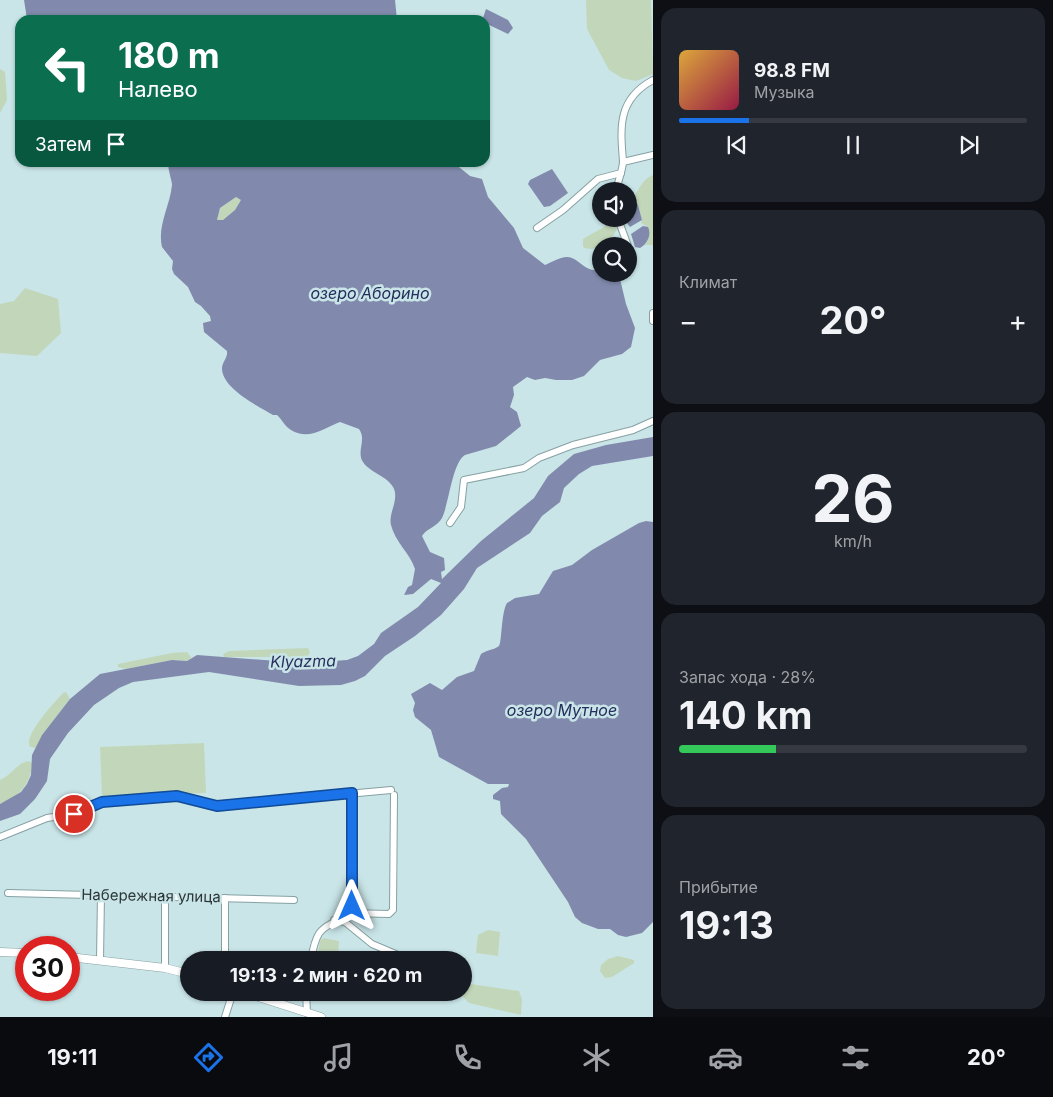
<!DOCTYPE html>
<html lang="ru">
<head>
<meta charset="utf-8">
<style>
  body { margin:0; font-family:Inter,sans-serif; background:#20242c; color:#f1f3f6; height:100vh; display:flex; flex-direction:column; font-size:19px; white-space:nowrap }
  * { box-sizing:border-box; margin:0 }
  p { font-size:16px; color:#9ea1a6 }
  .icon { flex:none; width:28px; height:28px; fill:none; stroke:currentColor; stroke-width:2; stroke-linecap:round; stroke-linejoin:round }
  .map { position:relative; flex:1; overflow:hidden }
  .panel { display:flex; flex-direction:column; gap:8px; padding:8px; background:#0d0f14; width:400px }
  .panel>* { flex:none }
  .banner { position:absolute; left:15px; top:15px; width:475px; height:152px; border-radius:15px; box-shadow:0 1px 4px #0004; background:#0b6e4f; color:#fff; overflow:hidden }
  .fabs { position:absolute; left:592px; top:182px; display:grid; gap:10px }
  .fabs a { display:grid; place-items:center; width:45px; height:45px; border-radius:50%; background:#171b24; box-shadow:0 1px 4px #0004; font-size:25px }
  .speed { position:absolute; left:15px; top:936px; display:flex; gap:10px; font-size:25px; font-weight:700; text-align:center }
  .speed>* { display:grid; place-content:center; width:65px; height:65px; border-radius:50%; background:#171b24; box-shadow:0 1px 4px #0004; line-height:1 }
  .speed .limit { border:8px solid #d22; background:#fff; color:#111 }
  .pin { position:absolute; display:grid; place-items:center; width:42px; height:42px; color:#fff; margin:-21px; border:2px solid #fff; border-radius:50%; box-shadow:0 1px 5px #0007 }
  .me { position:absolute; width:55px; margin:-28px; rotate:0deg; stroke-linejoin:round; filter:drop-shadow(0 0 4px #0008) }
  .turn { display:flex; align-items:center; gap:18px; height:105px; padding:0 20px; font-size:22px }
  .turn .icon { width:65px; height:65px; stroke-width:2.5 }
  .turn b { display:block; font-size:35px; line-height:42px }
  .then { display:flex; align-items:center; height:48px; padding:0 20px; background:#0003; gap:10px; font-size:19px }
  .big { font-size:38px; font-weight:700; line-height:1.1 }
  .panel .card { flex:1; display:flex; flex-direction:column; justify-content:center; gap:8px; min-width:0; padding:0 18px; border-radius:15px; background:#20242c }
  .panel .dial { align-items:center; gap:0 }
  .dial b { font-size:65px; line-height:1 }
  .song { display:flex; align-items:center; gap:15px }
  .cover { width:60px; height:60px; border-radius:8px; background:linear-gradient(135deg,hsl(40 70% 55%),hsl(340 70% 35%)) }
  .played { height:5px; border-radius:2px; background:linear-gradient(90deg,#1a73e8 20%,#363941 20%) }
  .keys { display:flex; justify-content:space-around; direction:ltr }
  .heat { display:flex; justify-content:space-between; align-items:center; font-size:28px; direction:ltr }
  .charge { height:8px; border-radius:4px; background:linear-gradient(90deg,#34c759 28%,#363941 0) }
  .trip { position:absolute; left:180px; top:951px; width:292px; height:50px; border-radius:25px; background:#171b24; box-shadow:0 1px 4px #0004; font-weight:700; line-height:50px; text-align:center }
  .menu { display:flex; height:80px; justify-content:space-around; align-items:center; background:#090b0e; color:#9ea1a6 }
  .menu .icon { width:35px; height:35px }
  .menu .current { color:#1a73e8 }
  .menu b { font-size:22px; color:#f1f3f6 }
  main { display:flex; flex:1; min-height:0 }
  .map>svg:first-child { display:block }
  .green { fill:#c2d7ba }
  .water { fill:#818aac; fill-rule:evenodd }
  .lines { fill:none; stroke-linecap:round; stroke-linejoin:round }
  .minor-casing { stroke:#86a1a3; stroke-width:8 }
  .major-casing { stroke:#86a1a3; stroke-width:9 }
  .minor { stroke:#fff; stroke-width:6 }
  .major { stroke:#fff; stroke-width:8 }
  .route-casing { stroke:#114b97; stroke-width:12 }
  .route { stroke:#1a73e8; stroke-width:9 }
  .labels { text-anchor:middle; stroke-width:5; stroke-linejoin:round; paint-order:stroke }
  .street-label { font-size:15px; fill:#2c3738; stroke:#c9e5e8 }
  .water-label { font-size:16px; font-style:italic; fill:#252e5c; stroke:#c9e5e8 }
</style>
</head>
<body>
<main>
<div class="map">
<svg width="653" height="1017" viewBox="0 0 653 1017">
  <rect width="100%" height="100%" fill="#c9e5e8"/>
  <!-- green -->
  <g class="green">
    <path d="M586 0H651L653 74 636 81 622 78 609 70 587 29Z"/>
    <path d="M0 69 5 72 7 100 0 113Z"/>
    <path d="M653 175V245H645L648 240V227L641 223 642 220 638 205 632 198C640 190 641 180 653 175Z"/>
    <path d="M236 197 241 200 235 210 223 220H217L220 208Z"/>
    <path d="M609 224H614L617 228C613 241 596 254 583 247V239Z"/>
    <path d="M25 288 58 299 61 333 37 356 0 353V304L14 301Z"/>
    <path d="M308 648 310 652 308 656 302 657H224L223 654 229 651Z"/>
    <path d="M187 652 191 657 188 661 172 660 126 669 118 667V664L172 653Z"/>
    <path d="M66 692 70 699 42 735 36 748 30 747C23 735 55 702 63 693Z"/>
    <path d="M204 743 206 793 102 796 100 747Z"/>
    <path d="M28 761 32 763C31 784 19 797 0 804V780C12 775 17 763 28 761Z"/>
    <path d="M488 930 500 932 498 956 476 953 478 935Z"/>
    <path d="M324 938 339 941 338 956 318 954 320 940Z"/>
    <path d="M618 956 634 960V963L612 977 605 978 600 971 601 965 608 959Z"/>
    <path d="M464 983 519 991 522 999 521 1015 469 1003 462 996 454 999 447 997 446 993 464 992Z"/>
  </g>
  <!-- water -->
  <g class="water">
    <path d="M24 0H395L397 20H30L27 19Z"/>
    <path d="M486 9 508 20 513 28 508 34 485 23 483 18Z"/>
    <path d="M168 163H454L470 176 482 179 488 197 514 228 523 248 545 265C552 262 564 254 572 258 581 262 586 271 597 270L601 274 620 279 626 304 635 328 631 347 622 354 600 360 584 376 572 380H556L545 378 535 380 527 377 513 387 514 395 510 407 517 412 521 426 496 446 465 455C452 463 449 504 442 518 437 527 427 528 422 536L430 552 444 558 445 570 441 572 442 579 481 541 534 498 548 476 574 454 606 445 653 437V456L592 466 579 474 564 488 560 502 542 516 530 533 477 568 464 589 441 615 415 636 385 656 365 676 355 681 341 685 299 686 209 672 133 682 119 688 94 705 68 733 50 759 47 781 35 799 20 814 0 821V804L21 792 27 784 31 775 32 755 42 735 70 699 100 674 172 660 187 661 197 655 304 663 347 660 358 656 374 644 381 633 418 607 441 583 431 579 413 594 404 595 408 587 412 585 415 569C410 553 395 542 391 525 388 513 400 499 393 487 387 476 369 472 363 462 356 451 367 440 359 429L340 422C324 428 309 441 291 430 284 426 282 419 277 415H273C258 406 223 389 222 369 222 362 228 358 227 351L204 332 203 323 211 321 210 316 201 306 195 302 188 287 174 274 172 269 173 261 162 247C157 226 170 206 172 185 172 181 168 170 168 163ZM236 197 241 200 235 210 223 220H217L220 208Z"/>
    <path d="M552 169 568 193 550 206 544 207 528 184 530 180Z"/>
    <path d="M629 198H632L638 205 642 220 630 227 624 219H629Z"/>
    <path d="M643 226 648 227C652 235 647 244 640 248L635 247 631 234Z"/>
    <path d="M646 521 653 522V922L642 933 626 937 618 935 610 929H598L582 923 575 917 568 902 526 839 501 814 500 801 493 799V795L502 788 508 787 509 784H488L439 757 431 730 415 717 413 710 415 703 411 694 430 683 442 690 457 677 474 671 481 654C486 650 494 650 499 646 502 642 501 613 507 603L515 598 539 594 553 571 572 565 592 550 639 523Z"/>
  </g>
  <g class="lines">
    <defs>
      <g id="minor">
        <path d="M623 162 653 155"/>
        <path d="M617 191C617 181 623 171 623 161 620 126 618 99 653 80"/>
        <path d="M618 219 628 246"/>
        <path d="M537 228 563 210 598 179 621 173"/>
        <path d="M653 313V321"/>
        <path d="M450 523 461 507 464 480 524 468 539 458 573 445 633 430 653 421"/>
        <path d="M0 837 47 818 74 814 102 802 177 796 217 806 391 790"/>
        <path d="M8 893 294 900"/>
        <path d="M165 896V968"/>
        <path d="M348 913 389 914 393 910 394 795"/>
        <path d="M334 920 345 922 372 944 405 958"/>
        <path d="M100 960 101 894"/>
        <path d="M225 960V898"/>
        <path d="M311 960C318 919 326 932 351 910L352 793"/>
        <path d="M306 992 307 1013"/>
        <path d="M225 1017 233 992"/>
      </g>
      <g id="major">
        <path d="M0 952 26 953"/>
        <path d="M69 957 165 968 189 974"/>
        <path d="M243 992 321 1017"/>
      </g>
    </defs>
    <!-- minor casing -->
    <use href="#minor" class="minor-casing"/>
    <!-- major casing -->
    <use href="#major" class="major-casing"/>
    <!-- minor -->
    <use href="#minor" class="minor"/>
    <!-- major -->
    <use href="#major" class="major"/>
  </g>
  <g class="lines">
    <defs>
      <path id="route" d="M74 814 102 802 177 796 217 806 352 793V906"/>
    </defs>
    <!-- route casing -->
    <use href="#route" class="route-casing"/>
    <!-- route -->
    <use href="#route" class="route"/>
  </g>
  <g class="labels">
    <!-- street labels -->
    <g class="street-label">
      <text transform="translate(151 896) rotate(1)" y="5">Набережная улица</text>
    </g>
    <!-- water labels -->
    <g class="water-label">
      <text x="370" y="299">озеро Аборино</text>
      <text transform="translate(303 661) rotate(-1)" y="6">Klyazma</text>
      <text x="562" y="716">озеро Мутное</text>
    </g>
  </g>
</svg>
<div class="fabs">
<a><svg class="icon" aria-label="sound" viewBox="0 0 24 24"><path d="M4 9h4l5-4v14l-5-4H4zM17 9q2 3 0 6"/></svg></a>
<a><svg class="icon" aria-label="search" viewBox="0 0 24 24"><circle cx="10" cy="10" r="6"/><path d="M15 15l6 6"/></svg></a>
</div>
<div class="speed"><div class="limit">30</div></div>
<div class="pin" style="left:74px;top:814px;background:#d93025"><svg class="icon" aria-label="arrive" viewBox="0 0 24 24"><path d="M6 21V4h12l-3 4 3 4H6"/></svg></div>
<svg class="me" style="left:352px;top:906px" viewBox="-20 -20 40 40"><path d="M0-17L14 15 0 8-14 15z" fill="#1a73e8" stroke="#fff" stroke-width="4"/></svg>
<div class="trip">19:13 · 2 мин · 620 m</div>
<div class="banner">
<div class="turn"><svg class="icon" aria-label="left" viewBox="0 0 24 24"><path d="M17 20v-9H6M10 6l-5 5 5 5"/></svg><div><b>180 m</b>Налево</div></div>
<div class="then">Затем<svg class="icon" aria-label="arrive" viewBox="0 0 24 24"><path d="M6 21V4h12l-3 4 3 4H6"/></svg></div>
</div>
</div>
<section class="panel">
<div class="card">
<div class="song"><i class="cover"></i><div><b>98.8 FM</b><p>Музыка</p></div></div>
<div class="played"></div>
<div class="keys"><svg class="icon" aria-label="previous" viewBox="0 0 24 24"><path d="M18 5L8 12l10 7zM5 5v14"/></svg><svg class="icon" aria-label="pause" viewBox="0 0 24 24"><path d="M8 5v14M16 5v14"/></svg><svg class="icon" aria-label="next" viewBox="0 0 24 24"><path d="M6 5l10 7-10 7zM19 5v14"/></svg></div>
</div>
<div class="card"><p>Климат</p>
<div class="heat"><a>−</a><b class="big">20°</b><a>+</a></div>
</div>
<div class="card dial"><b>26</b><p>km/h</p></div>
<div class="card"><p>Запас хода · 28%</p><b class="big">140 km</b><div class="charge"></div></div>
<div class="card"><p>Прибытие</p><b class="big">19:13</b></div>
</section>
</main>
<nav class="menu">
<b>19:11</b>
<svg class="icon current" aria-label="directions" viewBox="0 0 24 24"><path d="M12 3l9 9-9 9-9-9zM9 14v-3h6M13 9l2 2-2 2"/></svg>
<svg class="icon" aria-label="music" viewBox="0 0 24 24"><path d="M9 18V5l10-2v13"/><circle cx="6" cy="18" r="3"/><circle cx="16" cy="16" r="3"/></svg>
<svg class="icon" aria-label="phone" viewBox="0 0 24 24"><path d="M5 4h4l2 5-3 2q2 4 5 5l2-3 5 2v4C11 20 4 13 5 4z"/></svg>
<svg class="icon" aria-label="climate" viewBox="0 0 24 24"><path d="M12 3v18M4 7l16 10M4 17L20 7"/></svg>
<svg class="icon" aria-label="car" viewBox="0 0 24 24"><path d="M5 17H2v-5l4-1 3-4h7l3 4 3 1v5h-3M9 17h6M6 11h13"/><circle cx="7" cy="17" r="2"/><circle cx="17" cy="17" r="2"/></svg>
<svg class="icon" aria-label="filters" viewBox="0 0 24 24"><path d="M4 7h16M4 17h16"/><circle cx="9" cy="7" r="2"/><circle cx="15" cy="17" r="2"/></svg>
<b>20°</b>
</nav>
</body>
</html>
